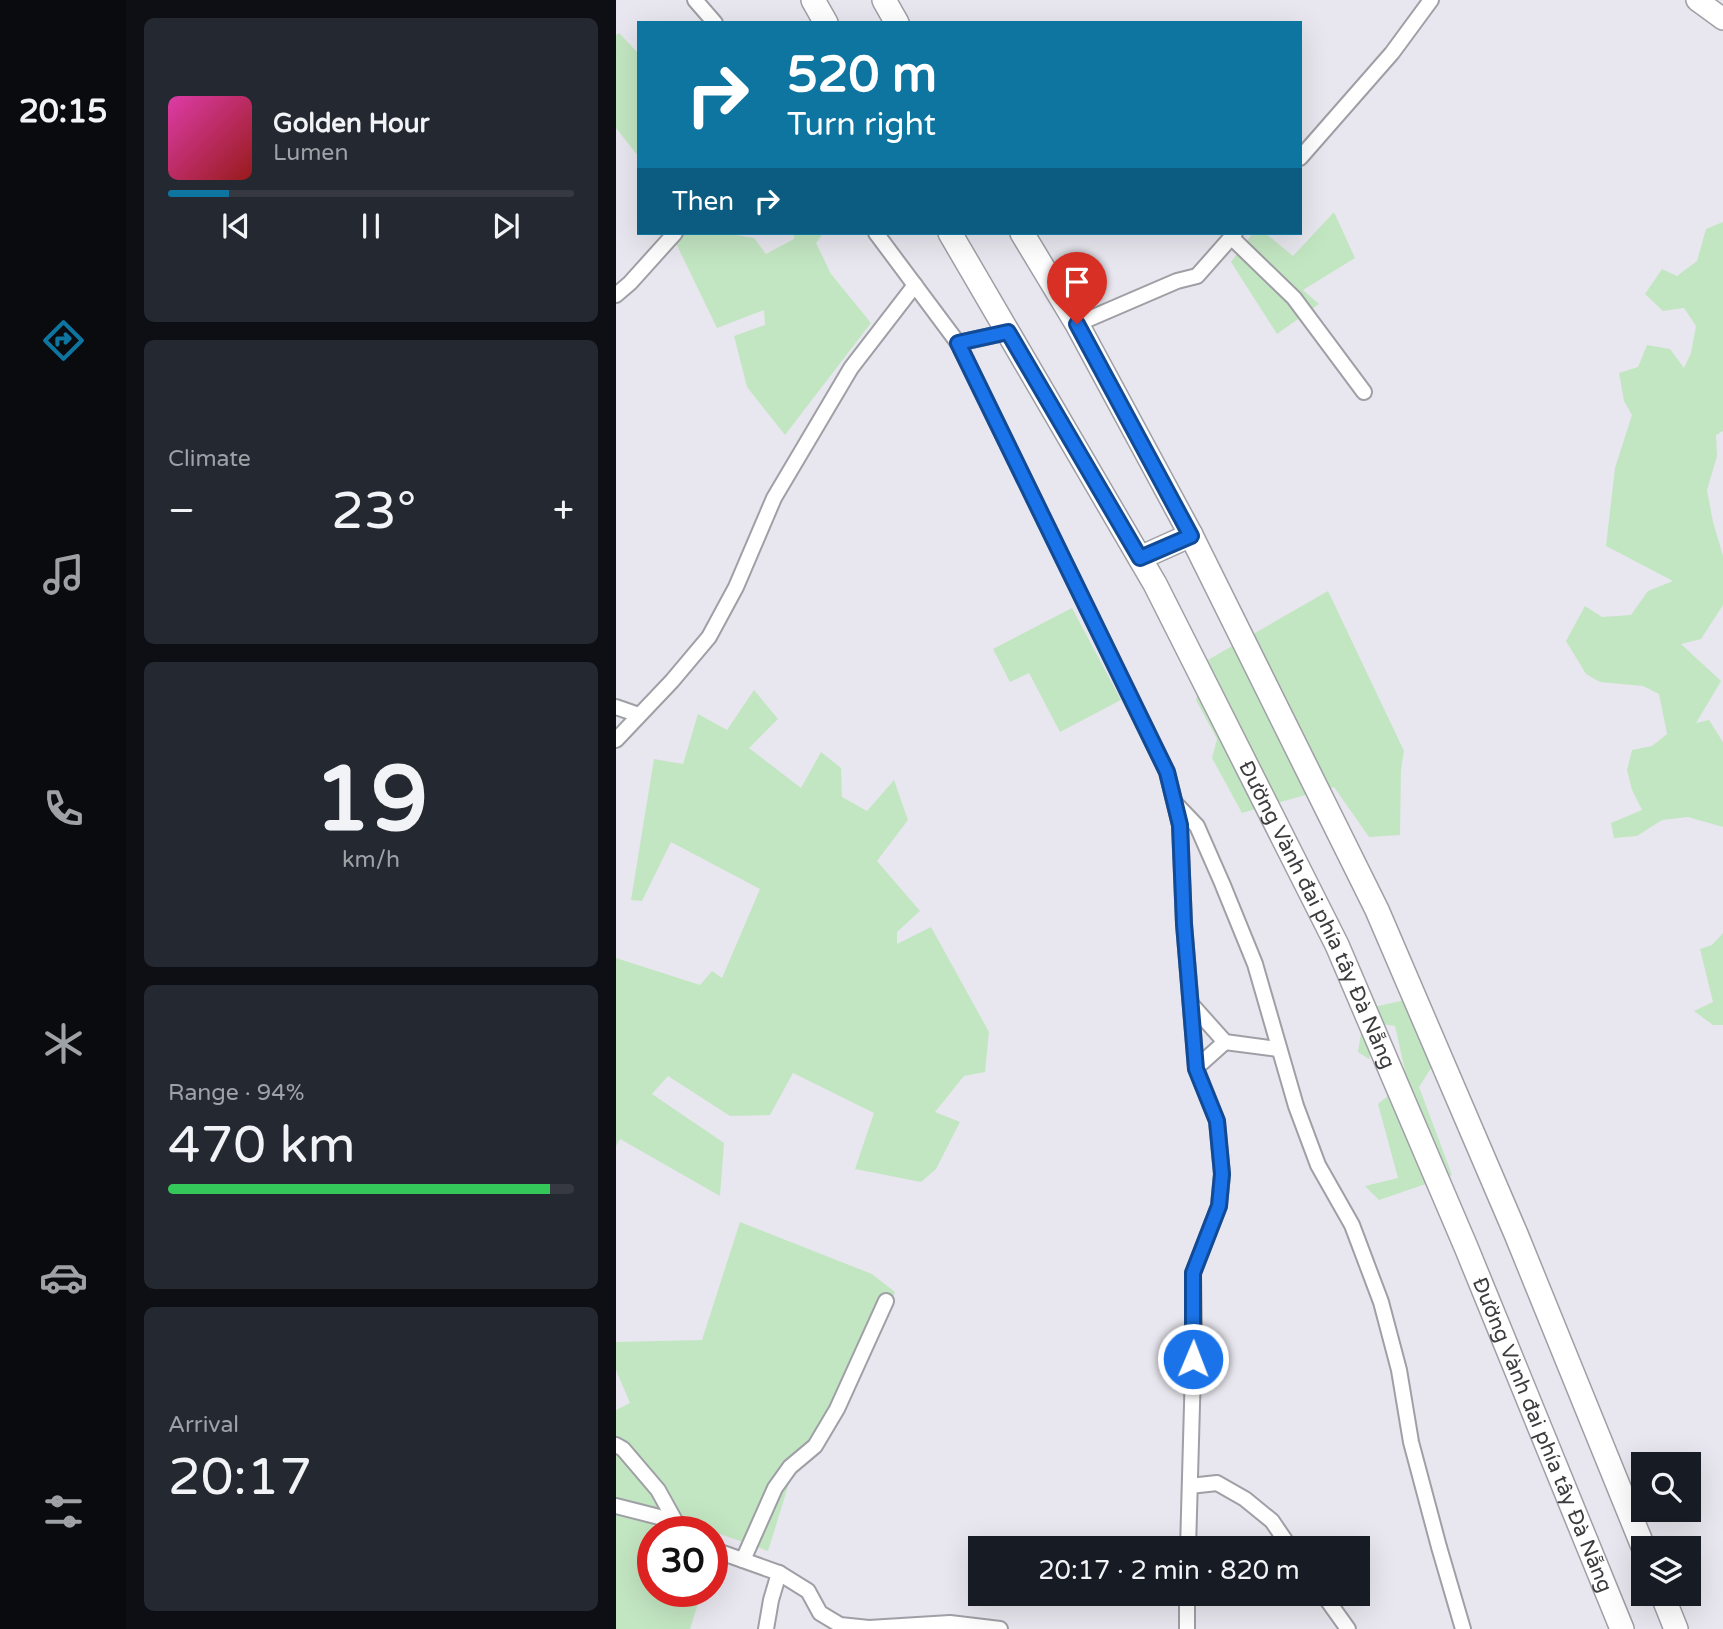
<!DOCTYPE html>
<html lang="en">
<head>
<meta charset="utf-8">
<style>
  body { margin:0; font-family:"Varela Round",sans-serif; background:#242831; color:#f1f3f6; height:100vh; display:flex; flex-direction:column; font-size:26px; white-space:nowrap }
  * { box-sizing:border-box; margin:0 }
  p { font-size:23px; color:#9ea1a6 }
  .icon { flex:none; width:38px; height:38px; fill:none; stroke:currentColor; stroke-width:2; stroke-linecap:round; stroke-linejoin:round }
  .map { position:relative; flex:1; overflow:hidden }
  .details { display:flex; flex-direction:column; gap:18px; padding:18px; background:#0d0f14; width:490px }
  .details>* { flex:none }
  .guide { position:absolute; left:21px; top:21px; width:665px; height:214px; border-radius:0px; box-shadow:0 7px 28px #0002; background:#0e74a0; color:#fff; overflow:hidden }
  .buttons { position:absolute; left:1015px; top:1452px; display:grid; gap:14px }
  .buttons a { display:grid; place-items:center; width:70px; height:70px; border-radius:0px; background:#171b24; box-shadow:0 7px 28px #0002; font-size:35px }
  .speed { position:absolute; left:21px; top:1516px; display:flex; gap:14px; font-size:35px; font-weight:700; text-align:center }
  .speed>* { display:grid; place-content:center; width:91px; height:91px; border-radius:50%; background:#171b24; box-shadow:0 7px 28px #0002; line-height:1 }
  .speed .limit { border:10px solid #d22; background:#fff; color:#111 }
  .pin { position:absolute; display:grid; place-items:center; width:60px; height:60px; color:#fff; margin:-72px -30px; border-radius:50% 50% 50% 0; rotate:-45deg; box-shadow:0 0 7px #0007 }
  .pin .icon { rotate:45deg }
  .me { position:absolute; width:77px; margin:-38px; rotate:1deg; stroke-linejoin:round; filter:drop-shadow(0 0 5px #0008) }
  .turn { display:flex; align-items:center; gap:24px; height:147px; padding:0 35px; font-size:32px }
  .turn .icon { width:91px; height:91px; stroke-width:2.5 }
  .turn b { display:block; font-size:49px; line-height:60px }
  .then { display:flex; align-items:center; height:66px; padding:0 35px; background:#0003; gap:14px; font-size:26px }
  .big { font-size:52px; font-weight:600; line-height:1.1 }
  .details .widget { flex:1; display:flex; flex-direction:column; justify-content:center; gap:10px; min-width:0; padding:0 24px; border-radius:10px; background:#242831 }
  .details .dial { align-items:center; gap:0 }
  .dial b { font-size:91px; line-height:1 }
  .song { display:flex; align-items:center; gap:21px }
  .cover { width:84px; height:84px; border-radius:10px; background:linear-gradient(135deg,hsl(320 70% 55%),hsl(0 70% 35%)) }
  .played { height:7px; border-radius:4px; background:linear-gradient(90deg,#0e74a0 15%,#363941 15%) }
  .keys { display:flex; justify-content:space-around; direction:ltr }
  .heat { display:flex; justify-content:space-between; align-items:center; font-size:38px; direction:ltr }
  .charge { height:10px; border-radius:5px; background:linear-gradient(90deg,#34c759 94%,#363941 0) }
  .trip { position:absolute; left:352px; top:1536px; width:402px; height:70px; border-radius:0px; background:#171b24; box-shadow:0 7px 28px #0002; font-weight:600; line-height:70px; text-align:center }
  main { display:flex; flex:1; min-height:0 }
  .menu { display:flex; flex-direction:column; width:126px; justify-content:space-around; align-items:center; background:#090b0e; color:#9ea1a6 }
  .menu .icon { width:49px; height:49px }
  .menu .selected { color:#0e74a0 }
  .menu b { font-size:32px; color:#f1f3f6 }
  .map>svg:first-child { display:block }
  .green { fill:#c3e6c2 }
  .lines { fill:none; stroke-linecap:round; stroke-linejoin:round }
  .street-casing { stroke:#9f9fa6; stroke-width:18 }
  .secondary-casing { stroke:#9f9fa6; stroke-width:24 }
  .primary-casing { stroke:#9f9fa6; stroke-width:26 }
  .street { stroke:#fff; stroke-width:14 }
  .secondary { stroke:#fff; stroke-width:21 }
  .primary { stroke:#fff; stroke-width:23 }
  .route-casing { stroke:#114b97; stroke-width:18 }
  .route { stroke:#1a73e8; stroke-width:12 }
  .labels { text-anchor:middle; stroke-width:5; stroke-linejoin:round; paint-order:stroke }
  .street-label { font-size:21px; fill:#3c3c3f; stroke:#e8e7ef }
</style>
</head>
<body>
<main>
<nav class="menu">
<b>20:15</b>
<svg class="icon selected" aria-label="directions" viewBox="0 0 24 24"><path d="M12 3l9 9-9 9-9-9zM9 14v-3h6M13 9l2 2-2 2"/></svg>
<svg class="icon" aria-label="music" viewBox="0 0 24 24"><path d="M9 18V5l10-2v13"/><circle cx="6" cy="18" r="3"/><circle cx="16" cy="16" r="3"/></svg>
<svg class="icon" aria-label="phone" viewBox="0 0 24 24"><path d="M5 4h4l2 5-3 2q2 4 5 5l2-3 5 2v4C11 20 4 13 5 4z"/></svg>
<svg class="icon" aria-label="climate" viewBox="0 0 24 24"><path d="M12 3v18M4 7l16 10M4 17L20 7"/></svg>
<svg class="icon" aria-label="car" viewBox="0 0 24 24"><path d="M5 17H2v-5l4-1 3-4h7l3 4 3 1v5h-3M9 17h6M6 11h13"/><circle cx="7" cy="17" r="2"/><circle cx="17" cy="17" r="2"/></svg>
<svg class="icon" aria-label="filters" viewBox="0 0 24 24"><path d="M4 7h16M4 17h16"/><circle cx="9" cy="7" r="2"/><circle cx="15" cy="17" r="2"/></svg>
</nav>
<section class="details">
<div class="widget">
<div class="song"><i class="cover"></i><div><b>Golden Hour</b><p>Lumen</p></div></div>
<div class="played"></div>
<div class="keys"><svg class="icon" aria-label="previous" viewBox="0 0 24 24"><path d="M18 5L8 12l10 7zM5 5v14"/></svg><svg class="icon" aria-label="pause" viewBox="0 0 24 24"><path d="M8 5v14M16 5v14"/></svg><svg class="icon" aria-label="next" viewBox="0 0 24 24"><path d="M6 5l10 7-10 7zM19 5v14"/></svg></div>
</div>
<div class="widget"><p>Climate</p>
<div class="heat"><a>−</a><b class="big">23°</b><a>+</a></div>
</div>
<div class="widget dial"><b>19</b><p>km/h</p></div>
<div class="widget"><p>Range · 94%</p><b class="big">470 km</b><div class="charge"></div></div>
<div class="widget"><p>Arrival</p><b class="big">20:17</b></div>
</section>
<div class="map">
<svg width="1107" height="1629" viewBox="0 0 1107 1629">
  <rect width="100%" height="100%" fill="#e8e7ef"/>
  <!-- green -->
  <g class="green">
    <path d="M3 33 23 54V157L0 128V35Z"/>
    <path d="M718 212 739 258 687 290 703 304 661 334 615 262 637 233H649L677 256Z"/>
    <path d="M1107 222V431L1100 435 1101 456 1091 490 1097 522 1107 556V605L1085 639 1065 644 1105 681 1080 723 1093 720 1107 742V827L1072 817 1046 820 1021 836 998 838 995 823 1026 810 1016 790 1011 770 1016 750 1036 746 1051 734 1043 694 1027 686 984 682 970 674 950 641 969 606 986 617 1015 615 1032 591 1057 581 990 546 999 468 1016 415 1008 401 1003 373 1022 367 1031 345 1054 349 1068 368 1075 353 1080 326 1068 308 1047 311 1029 294 1046 269 1061 276 1081 261 1090 229Z"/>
    <path d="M55 233H107L138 238 150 254 178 239V233H207L200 243 215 274 255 323 169 435 131 387 118 336 149 325 148 310 101 328Z"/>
    <path d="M712 591 788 751 785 770 784 835 753 837 718 787 626 813 596 758 601 739 580 700 590 661Z"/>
    <path d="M456 608 505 700 444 732 413 673 394 682 377 649Z"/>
    <path d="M138 690 162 719 133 748 185 788 205 752 225 768 226 797 251 811 278 780 292 820 261 861 304 911 281 932V944L315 927 373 1032 369 1072 348 1076 319 1112 344 1122 320 1169 305 1182 239 1169 258 1113 177 1073 154 1115 114 1116 52 1076 36 1094 108 1143 104 1196 4 1139 0 1146V958L84 985 96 971 106 978 144 889 55 842 26 901 15 900 38 759 67 764 82 714 111 730Z"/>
    <path d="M1107 933V1025H1097L1078 1011 1097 1002 1084 949 1096 945Z"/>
    <path d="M802 997 826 1051 803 1087 836 1175 763 1200 749 1186 782 1178 762 1104 791 1080 779 1026 766 1024 753 1059 742 1052 749 1009Z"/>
    <path d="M124 1222 256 1274 279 1292 214 1434 174 1480 152 1551 104 1534 96 1558V1531H37V1591H86L74 1629H0V1410L14 1403 0 1370V1342L86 1340Z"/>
  </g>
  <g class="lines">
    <defs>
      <g id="street">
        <path d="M79 0 99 23"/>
        <path d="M684 158 776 53 815 0"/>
        <path d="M260 233 342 343 551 772 564 825 568 924 580 1068 601 1121 606 1174 603 1206 577 1273 578 1333 572 1549"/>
        <path d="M615 237 678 298 748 392"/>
        <path d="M0 295 14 283 59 233"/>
        <path d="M461 324 561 281 581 276 619 233"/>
        <path d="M342 343 392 332"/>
        <path d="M0 707 23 715"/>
        <path d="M0 740 56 681 93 637 120 587 158 498 235 368 299 285"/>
        <path d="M559 803 581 826 606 883 639 964 680 1106 702 1165 736 1225 765 1302 783 1370 795 1442 823 1547 847 1629"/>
        <path d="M575 1004 609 1042 662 1049"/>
        <path d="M580 1068 609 1042"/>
        <path d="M0 1445 7 1449 42 1490 63 1528 69 1531"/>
        <path d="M574 1486 601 1483 629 1499 656 1521 675 1549"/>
        <path d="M0 1506 59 1521"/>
        <path d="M96 1548 104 1552 163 1573 192 1591 204 1613 224 1625 253 1628 334 1623 384 1629"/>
        <path d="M127 1560 159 1488 174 1467 199 1446 221 1409 270 1301"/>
        <path d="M707 1594 732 1629"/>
        <path d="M150 1629 155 1600 163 1573"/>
        <path d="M571 1629V1594"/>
      </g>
      <path id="secondary" d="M1081 0 1107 19"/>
      <g id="primary">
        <path d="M197 0 210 23"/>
        <path d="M268 0 281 23"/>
        <path id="s1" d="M334 233 539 584 721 945 850 1247 1006 1629"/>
        <path d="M406 233 461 324 575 535 761 910 900 1234 1028 1549"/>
        <path d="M524 558 575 535"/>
        <path d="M1046 1594 1060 1629"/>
      </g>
    </defs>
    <!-- street casing -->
    <use href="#street" class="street-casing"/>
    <!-- secondary casing -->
    <use href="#secondary" class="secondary-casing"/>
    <!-- primary casing -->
    <use href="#primary" class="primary-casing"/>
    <!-- street -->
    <use href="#street" class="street"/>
    <!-- secondary -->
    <use href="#secondary" class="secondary"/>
    <!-- primary -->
    <use href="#primary" class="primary"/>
  </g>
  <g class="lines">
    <defs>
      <path id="route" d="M461 324 575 536 524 558 392 332 342 343 551 772 564 825 568 924 580 1069 601 1121 606 1174 603 1206 577 1273V1359"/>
    </defs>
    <!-- route casing -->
    <use href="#route" class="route-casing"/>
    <!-- route -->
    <use href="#route" class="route"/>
  </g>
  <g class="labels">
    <!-- street labels -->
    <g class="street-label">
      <text dy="7" stroke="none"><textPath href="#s1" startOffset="775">Đường Vành đai phía tây Đà Nẵng</textPath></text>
      <text dy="7" stroke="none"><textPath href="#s1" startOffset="1342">Đường Vành đai phía tây Đà Nẵng</textPath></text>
    </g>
  </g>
</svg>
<div class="buttons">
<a><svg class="icon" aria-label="search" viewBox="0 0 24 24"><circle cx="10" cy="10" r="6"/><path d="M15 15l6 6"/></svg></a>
<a><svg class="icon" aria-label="layers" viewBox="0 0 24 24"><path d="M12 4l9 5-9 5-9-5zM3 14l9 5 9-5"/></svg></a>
</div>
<div class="speed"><div class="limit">30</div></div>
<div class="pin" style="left:461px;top:324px;background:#d93025"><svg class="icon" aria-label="arrive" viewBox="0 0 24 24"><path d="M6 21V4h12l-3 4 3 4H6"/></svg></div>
<svg class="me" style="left:577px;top:1359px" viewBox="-20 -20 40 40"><circle r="17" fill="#1a73e8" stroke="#fff" stroke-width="3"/><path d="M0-11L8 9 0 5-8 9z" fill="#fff"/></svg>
<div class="trip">20:17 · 2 min · 820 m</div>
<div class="guide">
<div class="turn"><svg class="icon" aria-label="right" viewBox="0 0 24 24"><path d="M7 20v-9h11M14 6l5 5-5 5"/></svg><div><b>520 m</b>Turn right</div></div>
<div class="then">Then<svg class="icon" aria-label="right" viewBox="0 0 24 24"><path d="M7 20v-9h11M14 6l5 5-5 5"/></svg></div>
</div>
</div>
</main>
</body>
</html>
